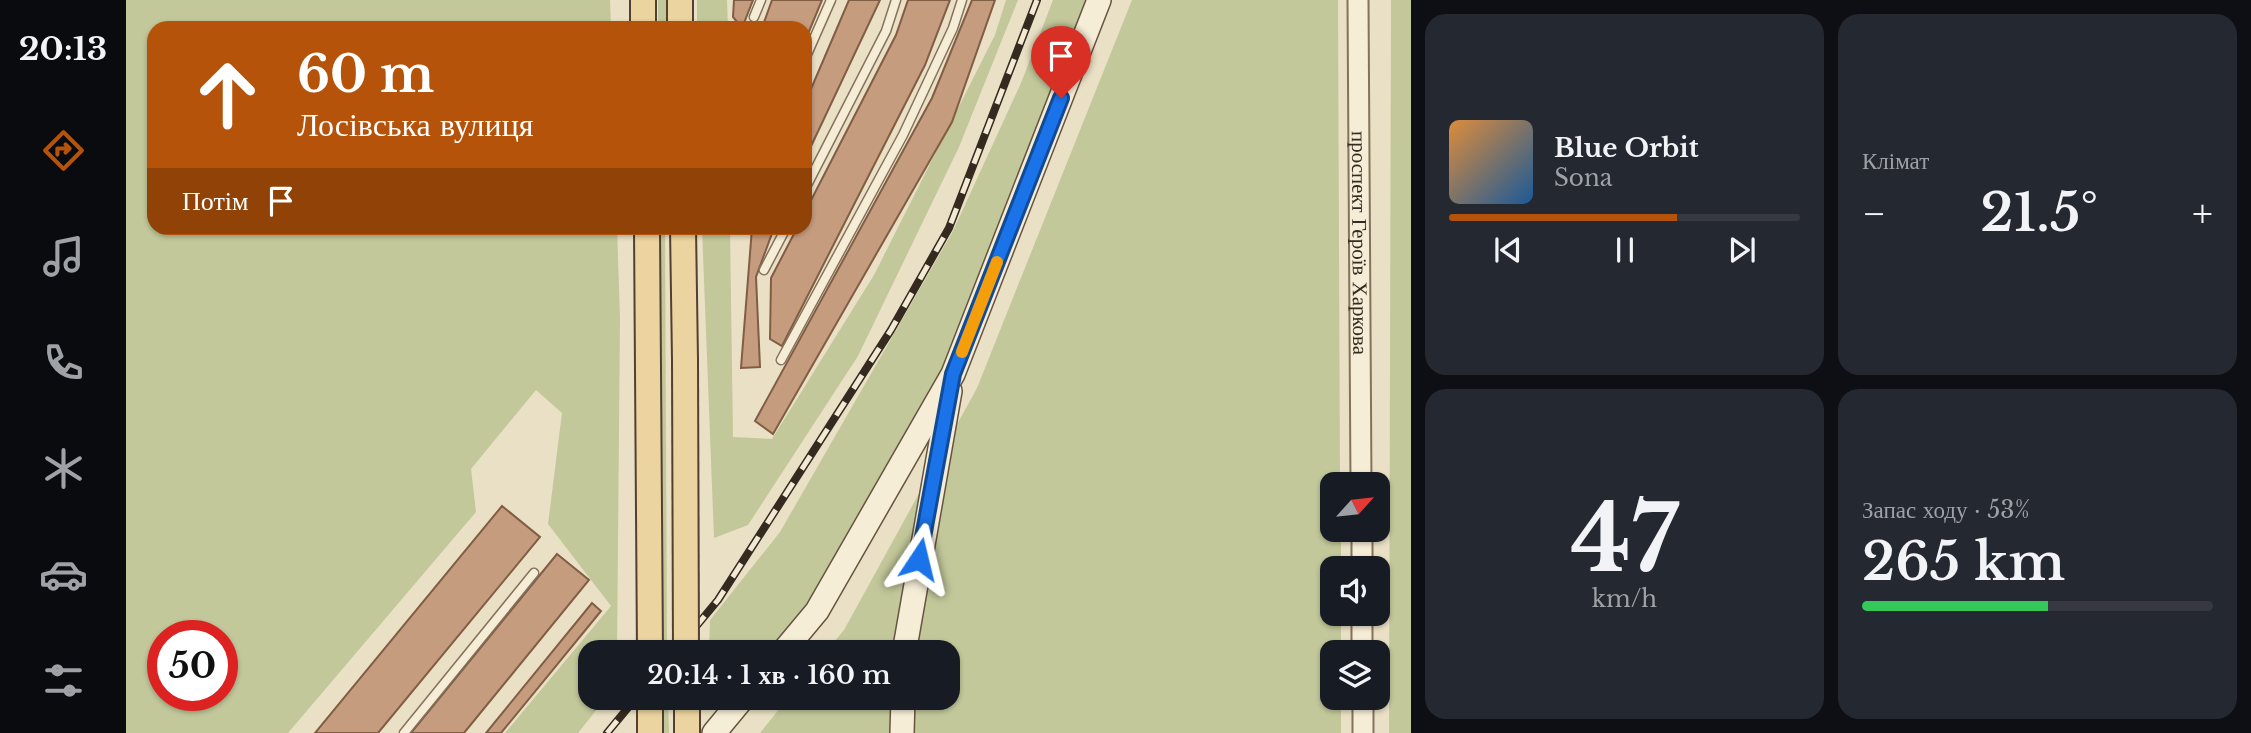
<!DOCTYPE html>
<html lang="uk">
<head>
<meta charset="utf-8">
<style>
  body { margin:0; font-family:"Libre Baskerville",serif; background:#242831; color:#f1f3f6; height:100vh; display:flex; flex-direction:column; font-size:26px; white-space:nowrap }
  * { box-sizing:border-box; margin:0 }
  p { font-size:23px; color:#9ea1a6 }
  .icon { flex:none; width:38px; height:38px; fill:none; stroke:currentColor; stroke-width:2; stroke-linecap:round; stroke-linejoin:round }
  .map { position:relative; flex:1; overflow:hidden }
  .sheet { display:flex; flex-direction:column; gap:14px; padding:14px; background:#0d0f14; width:840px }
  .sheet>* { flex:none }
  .banner { position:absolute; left:21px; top:21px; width:665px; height:214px; border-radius:21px; box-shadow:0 2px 5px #0004; background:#b45309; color:#fff; overflow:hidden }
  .needle { width:46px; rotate:63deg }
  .tools { position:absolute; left:1194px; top:472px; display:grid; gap:14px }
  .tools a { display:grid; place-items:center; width:70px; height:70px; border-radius:14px; background:#171b24; box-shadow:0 2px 5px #0004; font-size:35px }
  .speed { position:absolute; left:21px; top:620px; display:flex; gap:14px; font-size:35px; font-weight:700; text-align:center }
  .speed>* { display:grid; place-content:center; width:91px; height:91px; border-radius:50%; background:#171b24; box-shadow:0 2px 5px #0004; line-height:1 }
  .speed .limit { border:10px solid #d22; background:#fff; color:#111 }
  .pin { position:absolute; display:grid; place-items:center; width:60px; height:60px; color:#fff; margin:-72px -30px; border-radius:50% 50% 50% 0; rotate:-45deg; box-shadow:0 0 7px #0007 }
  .pin .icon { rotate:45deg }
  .me { position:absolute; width:77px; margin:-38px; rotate:10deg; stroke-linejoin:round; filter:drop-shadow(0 0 5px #0008) }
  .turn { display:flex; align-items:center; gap:24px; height:147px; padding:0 35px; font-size:32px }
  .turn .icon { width:91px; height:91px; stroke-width:2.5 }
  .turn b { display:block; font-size:49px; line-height:60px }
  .then { display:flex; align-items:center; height:66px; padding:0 35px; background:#0003; gap:14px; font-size:26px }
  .big { font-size:52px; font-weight:600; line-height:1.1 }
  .sheet .card { flex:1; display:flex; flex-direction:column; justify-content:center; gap:10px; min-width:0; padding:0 24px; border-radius:21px; background:#242831 }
  .sheet .dial { align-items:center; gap:0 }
  .dial b { font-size:91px; line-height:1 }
  .song { display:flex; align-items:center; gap:21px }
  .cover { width:84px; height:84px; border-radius:10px; background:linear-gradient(135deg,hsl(30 70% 55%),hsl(210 70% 35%)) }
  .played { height:7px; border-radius:4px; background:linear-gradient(90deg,#b45309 65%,#363941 65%) }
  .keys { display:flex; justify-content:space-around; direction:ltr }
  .heat { display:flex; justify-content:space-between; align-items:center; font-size:38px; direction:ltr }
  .charge { height:10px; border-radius:5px; background:linear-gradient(90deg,#34c759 53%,#363941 0) }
  .sheet .tiles { flex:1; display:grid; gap:14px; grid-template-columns:repeat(2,1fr) }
  .trip { position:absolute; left:452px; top:640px; width:382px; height:70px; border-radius:21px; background:#171b24; box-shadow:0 2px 5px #0004; font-weight:600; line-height:70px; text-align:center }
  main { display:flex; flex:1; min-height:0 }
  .dock { display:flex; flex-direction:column; width:126px; justify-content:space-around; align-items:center; background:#090b0e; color:#9ea1a6 }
  .dock .icon { width:49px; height:49px }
  .dock .on { color:#b45309 }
  .dock b { font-size:32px; color:#f1f3f6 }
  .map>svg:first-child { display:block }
  .green { fill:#c2c89a; fill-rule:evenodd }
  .building { fill:#c69c7e; stroke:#815d44; stroke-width:2 }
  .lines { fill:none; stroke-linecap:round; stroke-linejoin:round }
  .service-casing { stroke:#84725c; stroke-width:11 }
  .tertiary-casing { stroke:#84725c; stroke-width:23 }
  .secondary-casing { stroke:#665340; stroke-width:26 }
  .primary-casing { stroke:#524030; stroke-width:28 }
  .service { stroke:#f6edd7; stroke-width:8 }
  .tertiary { stroke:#f6edd7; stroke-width:19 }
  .secondary { stroke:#f6edd7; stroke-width:23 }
  .primary { stroke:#ebd4a0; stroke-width:24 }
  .rail-casing { stroke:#352a1f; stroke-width:8 }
  .rail { stroke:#f3ead4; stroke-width:5; stroke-dasharray:16; stroke-linecap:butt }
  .primary-bridge-casing { stroke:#524030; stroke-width:28; stroke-linecap:butt }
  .primary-bridge { stroke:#ebd4a0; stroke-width:24 }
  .route-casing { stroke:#114b97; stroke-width:18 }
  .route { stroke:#1a73e8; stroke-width:12 }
  .slow { stroke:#f59e0b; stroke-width:12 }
  .labels { text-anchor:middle; stroke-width:7; stroke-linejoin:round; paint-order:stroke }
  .street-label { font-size:21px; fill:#352a1f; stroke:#f3ead4 }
</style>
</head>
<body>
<main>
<nav class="dock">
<b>20:13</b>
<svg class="icon on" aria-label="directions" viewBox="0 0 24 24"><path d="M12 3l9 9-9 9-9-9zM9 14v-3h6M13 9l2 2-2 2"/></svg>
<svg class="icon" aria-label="music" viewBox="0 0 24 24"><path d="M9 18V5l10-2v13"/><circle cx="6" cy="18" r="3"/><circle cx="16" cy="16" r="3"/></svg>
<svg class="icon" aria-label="phone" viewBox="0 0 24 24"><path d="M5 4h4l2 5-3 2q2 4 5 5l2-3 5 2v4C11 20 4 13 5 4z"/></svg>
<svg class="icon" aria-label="climate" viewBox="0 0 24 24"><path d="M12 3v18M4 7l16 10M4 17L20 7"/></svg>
<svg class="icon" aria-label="car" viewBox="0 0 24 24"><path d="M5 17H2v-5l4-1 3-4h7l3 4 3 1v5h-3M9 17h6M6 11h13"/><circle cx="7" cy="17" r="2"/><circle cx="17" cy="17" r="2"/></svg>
<svg class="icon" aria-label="filters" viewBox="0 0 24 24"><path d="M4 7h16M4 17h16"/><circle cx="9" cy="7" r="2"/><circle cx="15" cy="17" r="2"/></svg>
</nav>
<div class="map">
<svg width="1285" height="733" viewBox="0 0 1285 733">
  <rect width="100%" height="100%" fill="#eae0c5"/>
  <!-- green -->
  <g class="green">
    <path d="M0 0H484L485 28H28V228H491L494 317 491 653H464V698H480L452 733H379L485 606 422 524 436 413 410 390 345 469 350 512 162 733H0ZM96 635V695H37V635Z"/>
    <rect x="532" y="0" width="8" height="28"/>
    <path d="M571 0H601L602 28H571Z"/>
    <path d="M880 0H892L833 147 732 356 622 525 588 538 576 228H604L607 437 646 439 748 275 869 35Z"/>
    <path d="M927 0H968L786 446 689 600 643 653H583L584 620 654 532 827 231 895 83Z"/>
    <path d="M1006 0H1212L1214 485H1206V530H1215V569H1206V614H1215V653H1206V698H1215V733H634L662 698H821V653H699L718 630 851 388Z"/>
    <path d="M1265 0H1285V733H1263Z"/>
    <path d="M531 228H539L541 653H534Z"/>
    <path d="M535 698H542L543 733H536Z"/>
  </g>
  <!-- building -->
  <g class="building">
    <path d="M608 0H627L616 28 607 17Z"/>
    <path d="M646 0H696L679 41V28H636Z"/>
    <path d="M723 0H754L679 159V103Z"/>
    <path d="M782 0H824L799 65 656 346 644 339 645 278 671 228H679V212L770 35Z"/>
    <path d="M846 0H869L826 122 647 434 629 421 806 98Z"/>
    <path d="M626 228H648L630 277 634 367 615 368Z"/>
    <path d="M376 506 414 537 252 733H189Z"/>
    <path d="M431 554 463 580 338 733H285Z"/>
    <path d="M466 603 475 611 375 733H360Z"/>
  </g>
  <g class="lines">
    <defs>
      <g id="service">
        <path d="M628 17 635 0"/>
        <path d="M679 59 705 0"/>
        <path d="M679 189 760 31 770 0"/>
        <path d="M638 270 660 228"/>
        <path d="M655 360 777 135 827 28 836 0"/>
        <path d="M278 733 408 573"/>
      </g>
      <g id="tertiary">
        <path id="s1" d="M1232 0 1235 485"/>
        <path d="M1236 530V569"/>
        <path d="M1236 614V653"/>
        <path d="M1237 698V733"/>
      </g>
      <g id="secondary">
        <path d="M656 653 691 611 827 374 973 0"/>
        <path d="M778 653 824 391"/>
        <path d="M588 733 617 698"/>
        <path d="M776 733 777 698"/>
      </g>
      <g id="primary">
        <path d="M517 0V28"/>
        <path d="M554 0V28"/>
        <path d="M521 228 524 653"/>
        <path d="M557 228 559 360"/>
        <path d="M524 698V733"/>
        <path d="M561 698V733"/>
      </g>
    </defs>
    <!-- service casing -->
    <use href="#service" class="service-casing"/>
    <!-- tertiary casing -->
    <use href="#tertiary" class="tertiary-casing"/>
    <!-- secondary casing -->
    <use href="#secondary" class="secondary-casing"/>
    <!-- primary casing -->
    <use href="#primary" class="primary-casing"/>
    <!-- service -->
    <use href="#service" class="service"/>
    <!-- tertiary -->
    <use href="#tertiary" class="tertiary"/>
    <!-- secondary -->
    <use href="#secondary" class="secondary"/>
    <!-- primary -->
    <use href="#primary" class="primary"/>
    <defs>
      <g id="rail">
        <path d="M548 653 592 600 765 330 823 228 911 0"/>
        <path d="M481 733 510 698"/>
      </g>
    </defs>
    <!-- rail casing -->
    <use href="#rail" class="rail-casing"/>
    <!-- rail -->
    <use href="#rail" class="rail"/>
    <defs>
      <path id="primary-bridge" d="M559 360 560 653"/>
    </defs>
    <!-- primary-bridge casing -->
    <use href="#primary-bridge" class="primary-bridge-casing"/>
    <!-- primary-bridge -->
    <use href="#primary-bridge" class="primary-bridge"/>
  </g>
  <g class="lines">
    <defs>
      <path id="route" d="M793 559 827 374 935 98"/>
    </defs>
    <!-- route casing -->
    <use href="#route" class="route-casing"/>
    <!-- route -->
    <use href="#route" class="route"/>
    <!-- slow -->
    <path class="slow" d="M836 352 871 262"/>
  </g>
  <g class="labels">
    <!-- street labels -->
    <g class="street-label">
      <text dy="7" stroke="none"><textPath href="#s1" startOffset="243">проспект Героїв Харкова</textPath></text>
    </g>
  </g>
</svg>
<div class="tools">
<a><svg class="needle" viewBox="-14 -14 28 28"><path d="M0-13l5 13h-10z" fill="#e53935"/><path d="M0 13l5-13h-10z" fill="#9ea1a6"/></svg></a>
<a><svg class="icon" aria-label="sound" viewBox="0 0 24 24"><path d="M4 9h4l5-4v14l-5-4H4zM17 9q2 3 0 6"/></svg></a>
<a><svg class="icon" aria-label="layers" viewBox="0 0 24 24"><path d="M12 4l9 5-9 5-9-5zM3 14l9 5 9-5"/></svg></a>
</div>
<div class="speed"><div class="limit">50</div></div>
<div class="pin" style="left:935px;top:98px;background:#d93025"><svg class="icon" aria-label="arrive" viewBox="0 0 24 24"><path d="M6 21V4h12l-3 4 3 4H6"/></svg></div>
<svg class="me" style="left:793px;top:559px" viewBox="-20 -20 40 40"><path d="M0-17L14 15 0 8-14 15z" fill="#1a73e8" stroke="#fff" stroke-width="4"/></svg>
<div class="trip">20:14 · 1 хв · 160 m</div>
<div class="banner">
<div class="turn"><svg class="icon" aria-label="ahead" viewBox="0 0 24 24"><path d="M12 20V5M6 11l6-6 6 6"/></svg><div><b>60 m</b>Лосівська вулиця</div></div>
<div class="then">Потім<svg class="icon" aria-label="arrive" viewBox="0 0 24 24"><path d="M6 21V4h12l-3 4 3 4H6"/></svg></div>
</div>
</div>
<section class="sheet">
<div class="tiles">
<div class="card">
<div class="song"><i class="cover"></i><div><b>Blue Orbit</b><p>Sona</p></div></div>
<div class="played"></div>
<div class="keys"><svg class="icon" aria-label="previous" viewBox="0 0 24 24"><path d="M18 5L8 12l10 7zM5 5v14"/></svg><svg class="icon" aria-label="pause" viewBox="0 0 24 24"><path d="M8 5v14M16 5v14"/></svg><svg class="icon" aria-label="next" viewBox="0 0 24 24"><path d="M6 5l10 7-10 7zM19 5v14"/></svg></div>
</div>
<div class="card"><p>Клімат</p>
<div class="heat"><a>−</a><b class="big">21.5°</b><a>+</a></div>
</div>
<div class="card dial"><b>47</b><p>km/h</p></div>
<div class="card"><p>Запас ходу · 53%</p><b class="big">265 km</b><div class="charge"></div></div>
</div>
</section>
</main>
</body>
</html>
